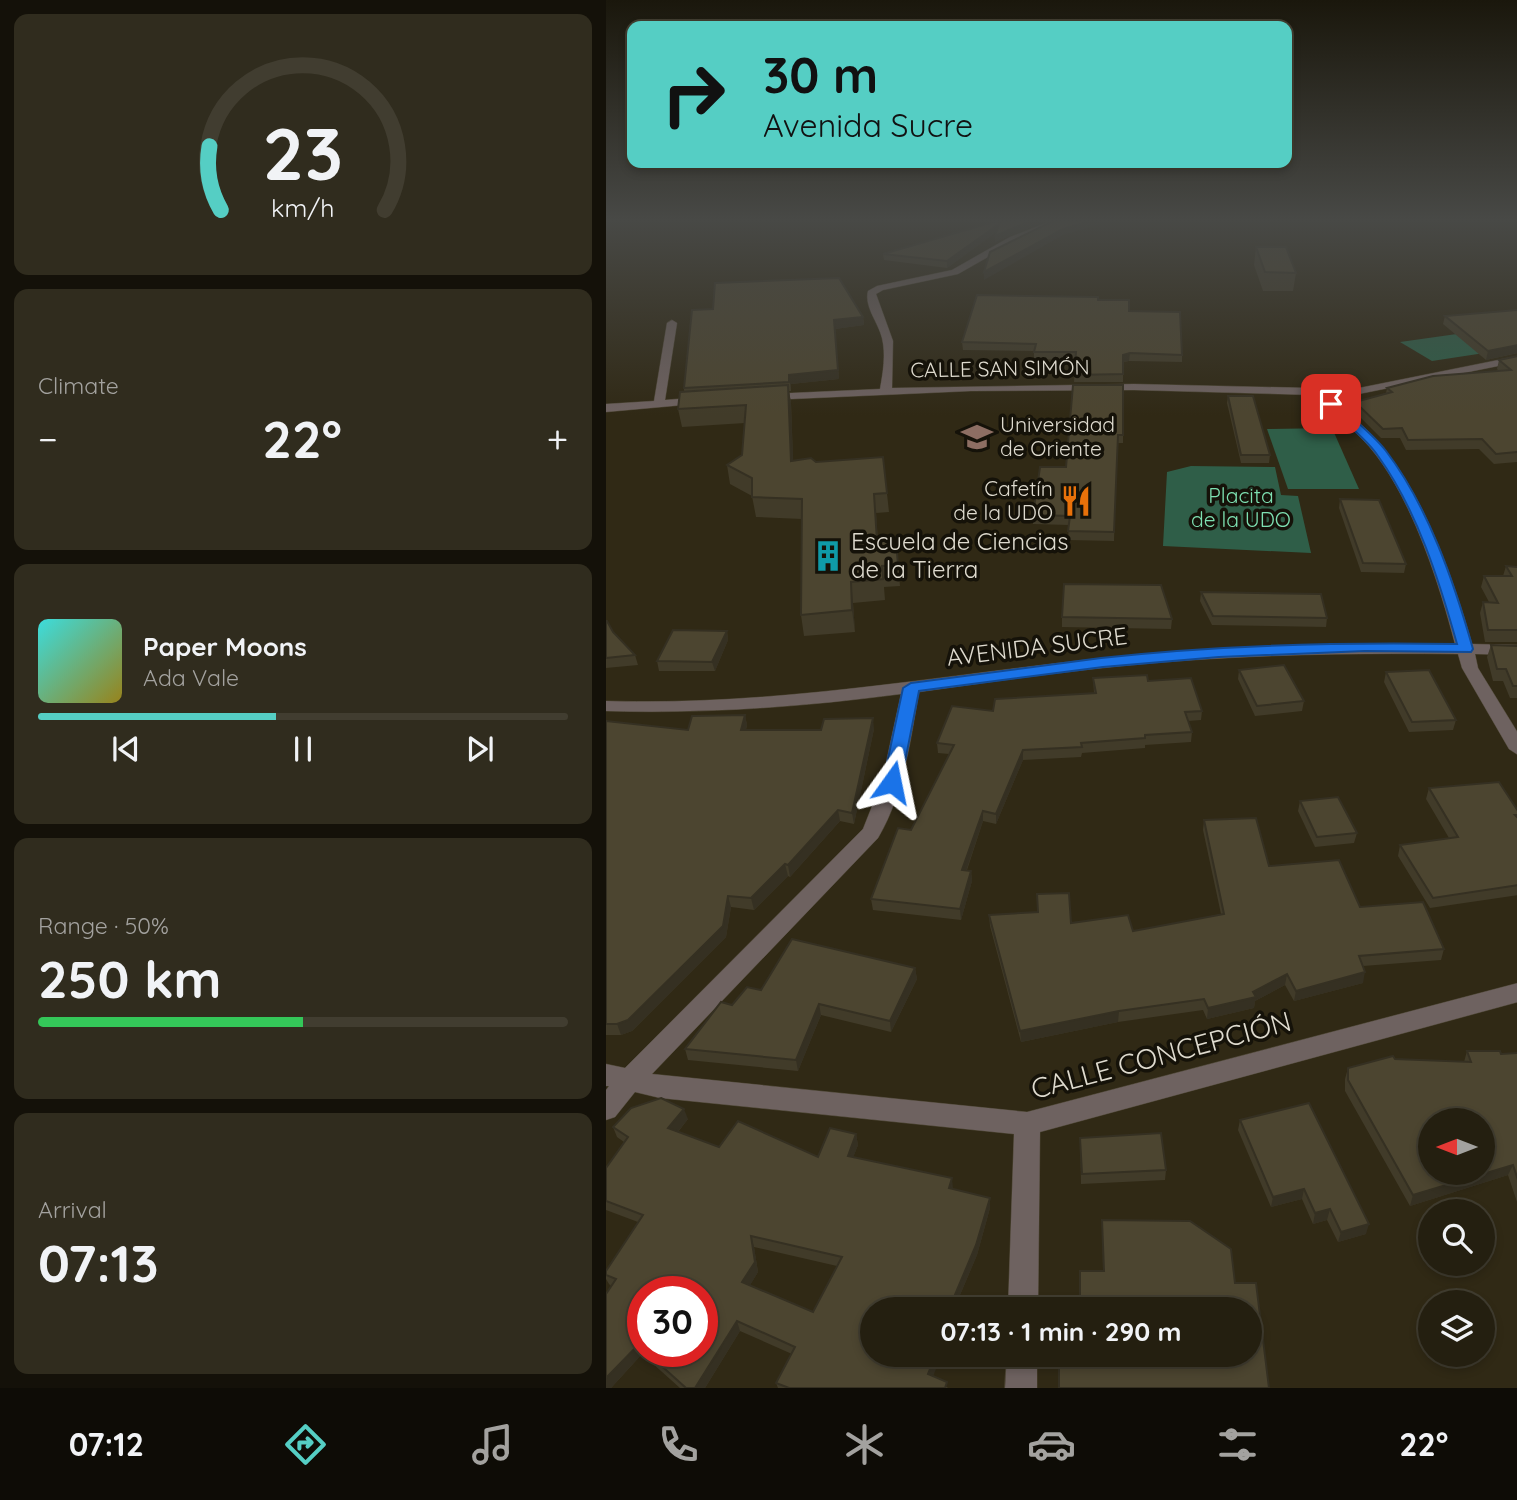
<!DOCTYPE html>
<html lang="en">
<head>
<meta charset="utf-8">
<style>
  body { margin:0; font-family:Quicksand,sans-serif; background:#302c1e; color:#f1f3f6; height:100vh; display:flex; flex-direction:column; font-size:26px; white-space:nowrap }
  * { box-sizing:border-box; margin:0 }
  p { font-size:23px; color:#a3a29f }
  .icon { flex:none; width:38px; height:38px; fill:none; stroke:currentColor; stroke-width:2; stroke-linecap:round; stroke-linejoin:round }
  .map { position:relative; flex:1; overflow:hidden }
  .side { display:flex; flex-direction:column; gap:14px; padding:14px; background:#141109; width:606px }
  .side>* { flex:none }
  .top-card { position:absolute; left:21px; top:21px; width:665px; height:147px; border-radius:14px; box-shadow:0 4px 10px #0003,0 0 0 2px #413d30; background:#55cec4; color:#111; overflow:hidden }
  .needle { width:46px; rotate:270deg }
  .controls { position:absolute; left:812px; top:1108px; display:grid; gap:14px }
  .controls a { display:grid; place-items:center; width:77px; height:77px; border-radius:50%; background:#241f10; box-shadow:0 4px 10px #0003,0 0 0 2px #413d30; font-size:35px }
  .speed { position:absolute; left:21px; top:1276px; display:flex; gap:14px; font-size:35px; font-weight:700; text-align:center }
  .speed>* { display:grid; place-content:center; width:91px; height:91px; border-radius:50%; background:#241f10; box-shadow:0 4px 10px #0003,0 0 0 2px #413d30; line-height:1 }
  .speed .limit { border:10px solid #d22; background:#fff; color:#111 }
  .pin { position:absolute; display:grid; place-items:center; width:60px; height:60px; color:#fff; margin:-30px; border-radius:14px; box-shadow:0 4px 10px #0006 }
  .me { position:absolute; width:77px; margin:-38px; rotate:12deg; stroke-linejoin:round; filter:drop-shadow(0 0 5px #0008) }
  .turn { display:flex; align-items:center; gap:24px; height:147px; padding:0 21px; font-size:32px }
  .turn .icon { width:91px; height:91px; stroke-width:2.5 }
  .turn b { display:block; font-size:49px; line-height:60px }
  .big { font-size:52px; font-weight:700; line-height:1.1 }
  .side .tile { flex:1; display:flex; flex-direction:column; justify-content:center; gap:10px; min-width:0; padding:0 24px; border-radius:14px; background:#302c1e }
  .side .dial { align-items:center; gap:0 }
  .dial svg { height:182px; overflow:visible; fill:none; stroke:#413d30; stroke-width:7; stroke-linecap:round; text-anchor:middle }
  .dial text { fill:#f1f3f6; stroke:none }
  .song { display:flex; align-items:center; gap:21px }
  .cover { width:84px; height:84px; border-radius:10px; background:linear-gradient(135deg,hsl(180 70% 55%),hsl(50 70% 35%)) }
  .played { height:7px; border-radius:4px; background:linear-gradient(90deg,#55cec4 45%,#413d30 45%) }
  .keys { display:flex; justify-content:space-around; direction:ltr }
  .heat { display:flex; justify-content:space-between; align-items:center; font-size:38px; direction:ltr }
  .charge { height:10px; border-radius:5px; background:linear-gradient(90deg,#34c759 50%,#413d30 0) }
  .trip { position:absolute; left:254px; top:1297px; width:402px; height:70px; border-radius:35px; background:#241f10; box-shadow:0 4px 10px #0003,0 0 0 2px #413d30; font-weight:700; line-height:70px; text-align:center }
  .dock { display:flex; height:112px; justify-content:space-around; align-items:center; background:#0e0c06; color:#a3a29f }
  .dock .icon { width:49px; height:49px }
  .dock .selected { color:#55cec4 }
  .dock b { font-size:32px; color:#f1f3f6 }
  main { display:flex; flex:1; min-height:0 }
  .map>svg:first-child { display:block }
  .green { fill:#2f5e48 }
  .lines { fill:none; stroke-linecap:round; stroke-linejoin:round }
  .minor-casing { stroke:#4c4533; stroke-width:1 }
  .minor { fill:#6e6260; fill-rule:evenodd }
  .wall { fill:#413b29; fill-rule:evenodd }
  .shaded-wall { fill:#353022 }
  .building { fill:#4c4530; stroke:#353022; stroke-width:2; fill-rule:evenodd }
  .route { fill:#1a73e8; stroke:#114b97; stroke-width:2 }
  .labels { text-anchor:middle; stroke-width:7; stroke-linejoin:round; paint-order:stroke }
  .far-street-label { font-size:21px; fill:#dedace; stroke:#151209 }
  .far-poi-label { font-size:21px; fill:#dedace; stroke:#151209; text-anchor:start }
  .far-park-label { font-size:21px; fill:#7ee1b2; stroke:#151209 }
  .poi-label { font-size:24px; fill:#dedace; stroke:#151209; text-anchor:start }
  .street-label { font-size:24px; fill:#dedace; stroke:#151209 }
  .near-street-label { font-size:28px; fill:#dedace; stroke:#151209 }
</style>
</head>
<body>
<main>
<section class="side">
<div class="tile dial"><svg viewBox="0 0 100 80">
<path d="M14 69A42 42 0 1 1 86 69"/>
<path d="M14 69A42 42 0 0 1 9 41" stroke="#55cec4"/>
<text x="50" y="56" font-size="32" font-weight="700">23</text>
<text x="50" y="72" font-size="11">km/h</text>
</svg></div>
<div class="tile"><p>Climate</p>
<div class="heat"><a>−</a><b class="big">22°</b><a>+</a></div>
</div>
<div class="tile">
<div class="song"><i class="cover"></i><div><b>Paper Moons</b><p>Ada Vale</p></div></div>
<div class="played"></div>
<div class="keys"><svg class="icon" aria-label="previous" viewBox="0 0 24 24"><path d="M18 5L8 12l10 7zM5 5v14"/></svg><svg class="icon" aria-label="pause" viewBox="0 0 24 24"><path d="M8 5v14M16 5v14"/></svg><svg class="icon" aria-label="next" viewBox="0 0 24 24"><path d="M6 5l10 7-10 7zM19 5v14"/></svg></div>
</div>
<div class="tile"><p>Range · 50%</p><b class="big">250 km</b><div class="charge"></div></div>
<div class="tile"><p>Arrival</p><b class="big">07:13</b></div>
</section>
<div class="map">
<svg width="912" height="1388" viewBox="0 0 912 1388">
  <rect width="100%" height="100%" fill="#302915"/>
  <!-- green -->
  <g class="green">
    <path d="M865 332 898 350 826 361 794 342Z"/>
    <path d="M726 428 753 489H682L661 429Z"/>
    <path d="M585 466 669 467 675 495 692 496 705 553 557 546 561 472Z"/>
  </g>
  <g class="lines">
    <defs>
      <g id="minor">
        <path d="M445 221H455L410 241 352 274 277 290 270 294 287 341 286 388 528 384 748 389 912 356V362L748 395H721C740 412 763 429 779 450 820 501 848 581 866 644L912 645V655L869 654 872 668 912 733V755L903 749 856 668 852 654C763 653 675 654 587 660 495 666 404 679 313 692 304 742 298 794 272 838L46 1074 421 1112 912 983V1002L434 1132 432 1309H402L408 1134 54 1098 29 1092 9 1117 0 1120V1090L3 1086H0V1064L19 1068 257 829 276 781 295 694C196 707 99 714 0 711V701C163 706 318 678 479 660 602 646 725 643 849 644 833 583 808 505 770 455 753 432 727 414 707 395L528 390 365 391 163 400 157 397 163 394 274 389C277 372 280 355 276 338 272 322 258 307 262 291L271 286 346 270 404 237Z"/>
        <path d="M66 320 71 323 59 400 96 397 100 399V403L0 412V404L48 401 61 323Z"/>
        <path d="M401 1354H431V1388H399Z"/>
      </g>
    </defs>
    <!-- minor casing -->
    <use href="#minor" class="minor-casing"/>
    <!-- minor -->
    <use href="#minor" class="minor"/>
  </g>
  <!-- wall -->
  <g class="wall">
    <path d="M394 221H439L389 242 390 232 341 268 278 260 277 254 393 224Z"/>
    <path d="M650 247 690 273 687 291H657L648 265Z"/>
    <path d="M492 300 523 311 576 355V362L523 361 517 362V382H468L469 360 428 359V351L357 350 356 342Z"/>
    <path d="M912 310V353L880 360 837 324 839 316Z"/>
    <path d="M257 317 258 325 229 329 233 379 185 384V391H183L185 403 187 461 210 462 277 457 283 512 270 513 272 541 290 540 294 586 278 587 279 600 247 603 249 632 198 636 195 615 196 519 150 517 146 496 124 484 121 465 136 455 139 423 76 427 72 409 78 392V388Z"/>
    <path d="M912 356V462L888 464 873 449 800 450 794 438H775L748 411 749 402 780 393 781 388 893 371 891 369 893 360Z"/>
    <path d="M517 385V443H511L508 541 462 540 463 525 427 524V515Z"/>
    <path d="M622 396 664 455 663 463H635L621 403Z"/>
    <path d="M734 499 800 564 798 573 755 572 733 508Z"/>
    <path d="M900 566 912 567V642H879L874 613 877 602H883L875 587 878 576H897Z"/>
    <path d="M595 592 721 618 720 627 606 625 594 601Z"/>
    <path d="M456 617 566 619 565 629 456 627Z"/>
    <path d="M0 621 7 632 29 655 32 665 0 668Z"/>
    <path d="M121 631 122 640 109 671H53L51 661Z"/>
    <path d="M885 645 912 646V698H904L897 681H887L881 657Z"/>
    <path d="M633 670 698 701 696 711 649 716 632 679Z"/>
    <path d="M780 672 850 720 847 730 803 732 778 682Z"/>
    <path d="M487 678 542 681 596 711 595 720 582 721 586 732 585 742 539 745V748L476 753 475 757 417 760 390 824 377 821 361 870 365 871 366 881 355 920 267 910 265 899 305 830 343 754 332 753 331 743 387 711 488 693Z"/>
    <path d="M139 715 141 725 140 730 268 729 248 824 234 821 184 877 182 876 148 910 125 907 120 937 26 1031 15 1035H0V721L82 730Z"/>
    <path d="M823 788 912 811V895L824 908 792 856 794 845 843 838 820 799Z"/>
    <path d="M694 801 751 833 748 843 709 847 692 811Z"/>
    <path d="M598 820 663 866 754 907 838 949 835 960 757 966V983L688 1001 679 985 649 1001 648 1008 601 1019 597 1010 512 1022 415 1042 384 926 383 915 527 931 615 914 597 830Z"/>
    <path d="M309 968 311 979 285 1032 215 1015 192 1071 82 1060 79 1049 126 1005 155 990Z"/>
    <path d="M861 1051 895 1054 912 1053V1205L902 1175 804 1206 739 1091V1079L742 1068 789 1059 858 1062Z"/>
    <path d="M82 1119 72 1132 113 1147 212 1157 250 1134 252 1145 247 1157 347 1189 384 1198V1208L371 1255 348 1309H266L327 1376 342 1388H172L170 1383 186 1354 134 1331 99 1388H74L36 1354 5 1388V1286L3 1284 0 1279V1271L32 1222 0 1210V1168L18 1142 11 1137 7 1127ZM148 1247 231 1266 207 1312 144 1285 152 1272ZM37 1292 96 1351H37Z"/>
    <path d="M634 1120 760 1234 732 1242 721 1220 707 1224 696 1199 665 1207 632 1130Z"/>
    <path d="M474 1138 560 1170 559 1180 475 1184Z"/>
    <path d="M496 1220 584 1221 473 1362 497 1271Z"/>
  </g>
  <!-- shaded-wall -->
  <g class="shaded-wall">
    <path d="M424 221H439L389 242V236Z"/>
    <path d="M484 221H498V223L457 235 378 280V272L457 229Z"/>
    <path d="M393 224V230L341 268V261Z"/>
    <path d="M257 317 258 325 229 329 233 379 185 384V391L183 375 228 320Z"/>
    <path d="M912 345 911 353 880 360 882 351Z"/>
    <path d="M524 353 523 361 517 362V355Z"/>
    <path d="M182 385 185 403 188 480 185 461Z"/>
    <path d="M245 582 247 603 249 632 246 610Z"/>
    <path d="M121 631 122 640 109 671 106 662Z"/>
    <path d="M139 715 141 725 137 741 135 730Z"/>
    <path d="M267 718 268 729 248 824 246 813Z"/>
    <path d="M417 750V760L390 824V814Z"/>
    <path d="M232 810 234 821 184 877 182 865Z"/>
    <path d="M377 811V821L357 880 356 870Z"/>
    <path d="M179 864 182 876 148 910 145 898Z"/>
    <path d="M365 871 366 881 355 920 354 909Z"/>
    <path d="M122 896 125 907 120 937 26 1031 15 1035 11 1024Z"/>
    <path d="M309 968 311 979 285 1032 284 1021Z"/>
    <path d="M759 972 757 983 688 1001 690 991Z"/>
    <path d="M681 974 679 985 649 1001 648 1008 601 1019 602 1008 647 992Z"/>
    <path d="M213 1004 215 1015 192 1071 190 1060Z"/>
    <path d="M513 1011 512 1022 415 1042 414 1031Z"/>
    <path d="M78 1109 82 1119 66 1139 62 1128Z"/>
    <path d="M250 1134 252 1145 244 1166 242 1156Z"/>
    <path d="M907 1165 902 1175 804 1206 807 1195Z"/>
    <path d="M346 1178 347 1189 343 1188Z"/>
    <path d="M698 1189 696 1199 665 1207 667 1197Z"/>
    <path d="M384 1198V1208L371 1255 348 1309H343Z"/>
    <path d="M724 1209 721 1220 707 1224 709 1213Z"/>
    <path d="M763 1224 760 1234 732 1242 735 1232Z"/>
    <path d="M145 1236 148 1247 152 1272 140 1292 136 1282Z"/>
    <path d="M131 1321 134 1331 99 1388H89Z"/>
    <path d="M32 1345 36 1354 5 1388H0V1378Z"/>
    <path d="M330 1354H336L324 1384 322 1374Z"/>
  </g>
  <!-- building -->
  <g class="building">
    <path d="M391 221 393 224 341 261 277 254Z"/>
    <path d="M394 221H424L389 236Z"/>
    <path d="M447 221H484L457 229 378 272 384 252Z"/>
    <path d="M650 247H680L690 273 659 272Z"/>
    <path d="M233 278 257 317 228 320 232 370 183 375V382L78 388 86 310 107 309 109 283Z"/>
    <path d="M371 295 492 297V300H523V311L574 312 576 355 524 353 517 355V374L468 375 470 352H428L430 344 356 342Z"/>
    <path d="M912 310V345L882 351 839 316Z"/>
    <path d="M912 356V452L890 454 876 439 802 440 796 428 777 429 749 402 786 392 781 388 827 376 905 370 893 360Z"/>
    <path d="M182 385 185 461 205 458 210 462 277 457 281 493 268 494 271 541 290 540 292 565 276 566 277 579 245 582 246 610 195 615 196 499 146 497V478L121 465 136 455 140 405 72 409 74 392Z"/>
    <path d="M467 385H517V435H512L508 532 462 531 464 516 427 515 434 467H460Z"/>
    <path d="M622 396H647L664 455H635Z"/>
    <path d="M734 499 773 500 800 564 757 563Z"/>
    <path d="M900 566 912 567V630H882L877 602 892 603 878 576H906Z"/>
    <path d="M458 584 555 585 566 619 456 617Z"/>
    <path d="M595 592 715 594 721 618 607 616Z"/>
    <path d="M0 621H1L7 632 29 655 0 658Z"/>
    <path d="M67 630 121 631 106 662 51 661Z"/>
    <path d="M885 645 912 646V686H907L900 669H891Z"/>
    <path d="M678 665 698 701 651 706 633 670Z"/>
    <path d="M823 670 850 720 806 722 780 672Z"/>
    <path d="M541 675 542 681 585 678 596 711 579 712 586 732 539 735V738L475 743 476 747 417 750 390 814 377 811 356 870 365 871 354 909 265 899 292 828 305 830 348 745 331 743 346 706 387 711 389 699 490 693 487 678Z"/>
    <path d="M139 715 135 730H215L218 719 267 718 246 813 232 810 182 865 179 864 145 898 122 896 117 926 22 1020 11 1024H0V721L82 730 86 716Z"/>
    <path d="M893 782 912 811V815H909L912 818V885L827 898 794 845 852 837 823 788Z"/>
    <path d="M732 797 751 833 711 837 694 801Z"/>
    <path d="M650 818 663 866 733 860 754 907 817 902 838 949 753 956 759 972 690 991 681 974 647 992 650 997 602 1008 598 999 513 1011 414 1031 383 915 432 912 431 894 463 893 465 923 522 915 527 931 618 914 598 820Z"/>
    <path d="M186 939 309 968 284 1021 213 1004 190 1060 79 1049 115 1002 126 1005 141 987 155 990Z"/>
    <path d="M861 1051H894L895 1054 912 1053V1180L907 1165 807 1195 742 1080V1068L787 1056 789 1059 865 1062ZM824 1120H877V1172H824Z"/>
    <path d="M55 1098 78 1109 62 1128 113 1147 132 1121 212 1157 224 1128 250 1134 242 1156 346 1178 343 1188 384 1198 370 1245 343 1309H266V1354H330L322 1374 341 1382 339 1388H183L170 1383 189 1347 131 1321 89 1388H80L39 1351H96V1292H37V1349L32 1345 0 1378V1294L10 1279 0 1275V1271L37 1215 0 1201V1168L22 1137 7 1127 25 1108ZM145 1236 236 1257 207 1312 136 1282 149 1262Z"/>
    <path d="M703 1103 763 1224 735 1232 724 1209 709 1213 698 1189 667 1197 634 1120Z"/>
    <path d="M555 1133 560 1170 476 1174 474 1138Z"/>
    <path d="M496 1220 584 1221 625 1249 629 1283H650L663 1388H453V1362H473V1354H644V1309H474V1271H498Z"/>
  </g>
  <!-- sky -->
  <linearGradient id="sky" x2="0" y2="1"><stop stop-color="#1a170c"/><stop offset="0.53" stop-color="#484946"/><stop offset="1" stop-color="#484946" stop-opacity="0"/></linearGradient>
  <rect width="912" height="415" fill="url(#sky)"/>
  <!-- route -->
  <path class="route" d="M721 402H729C745 418 766 433 780 451 822 506 848 582 867 649L865 652 759 651 613 657 497 667 313 691 295 782 286 788 280 786 277 782 297 688 305 683C369 675 432 666 495 658 613 645 732 642 851 644 833 580 811 510 772 456 759 437 737 422 721 407Z"/>
  <!-- icons -->
  <defs>
    <symbol id="university-bare" viewBox="-9 -9 18 18"><path d="M0-5L7-2L0 1L-7-2ZM-4 1L0 2.5L4 1V4Q0 6-4 4Z" fill="#8d6e63" stroke="#151209" stroke-width="2.5" paint-order="stroke"/></symbol>
    <symbol id="restaurant-bare" viewBox="-9 -9 18 18"><path d="M-5-6h1v4h1v-4h1v4h1v-4h1v5L-1.5 .5V6h-2V.5L-5-1ZM5-6V6H3V1.5H1.5Q1.5-4 5-6Z" fill="#e8710a" stroke="#151209" stroke-width="2.5" paint-order="stroke"/></symbol>
    <symbol id="building-bare" viewBox="-9 -9 18 18"><path d="M-4-6H4V6H1V3H-1V6H-4ZM-2.5-4.3h1.7v1.8h-1.7ZM.8-4.3h1.7v1.8H.8ZM-2.5-1h1.7V.8h-1.7ZM.8-1h1.7V.8H.8Z" fill="#0f9aa8" stroke="#151209" stroke-width="2.5" paint-order="stroke"/></symbol>
  </defs>
  <g fill-rule="evenodd">
    <use href="#university-bare" x="349" y="415" width="44" height="44"/>
    <use href="#restaurant-bare" x="448" y="479" width="44" height="44"/>
    <use href="#building-bare" x="200" y="534" width="44" height="44"/>
  </g>
  <g class="labels">
    <!-- far-street labels -->
    <g class="far-street-label">
      <text transform="translate(394 369) rotate(-1)" y="7">CALLE SAN SIMÓN</text>
    </g>
    <!-- far-poi labels -->
    <g class="far-poi-label">
      <text x="394" y="432">Universidad<tspan x="394" dy="24">de Oriente</tspan></text>
      <text x="447" y="496" text-anchor="end">Cafetín<tspan x="447" dy="24">de la UDO</tspan></text>
    </g>
    <!-- far-park labels -->
    <g class="far-park-label">
      <text x="635" y="503">Placita<tspan x="635" dy="24">de la UDO</tspan></text>
    </g>
    <!-- poi labels -->
    <g class="poi-label">
      <text x="245" y="550">Escuela de Ciencias<tspan x="245" dy="28">de la Tierra</tspan></text>
    </g>
    <!-- street labels -->
    <g class="street-label">
      <text transform="translate(431 647) rotate(-7)" y="8">AVENIDA SUCRE</text>
    </g>
    <!-- near-street labels -->
    <g class="near-street-label">
      <text transform="translate(555 1055) rotate(-15)" y="10">CALLE CONCEPCIÓN</text>
    </g>
  </g>
</svg>
<div class="controls">
<a><svg class="needle" viewBox="-14 -14 28 28"><path d="M0-13l5 13h-10z" fill="#e53935"/><path d="M0 13l5-13h-10z" fill="#a3a29f"/></svg></a>
<a><svg class="icon" aria-label="search" viewBox="0 0 24 24"><circle cx="10" cy="10" r="6"/><path d="M15 15l6 6"/></svg></a>
<a><svg class="icon" aria-label="layers" viewBox="0 0 24 24"><path d="M12 4l9 5-9 5-9-5zM3 14l9 5 9-5"/></svg></a>
</div>
<div class="speed"><div class="limit">30</div></div>
<div class="pin" style="left:725px;top:404px;background:#d93025"><svg class="icon" aria-label="arrive" viewBox="0 0 24 24"><path d="M6 21V4h12l-3 4 3 4H6"/></svg></div>
<svg class="me" style="left:286px;top:782px" viewBox="-20 -20 40 40"><path d="M0-17L14 15 0 8-14 15z" fill="#1a73e8" stroke="#fff" stroke-width="4"/></svg>
<div class="trip">07:13 · 1 min · 290 m</div>
<div class="top-card">
<div class="turn"><svg class="icon" aria-label="right" viewBox="0 0 24 24"><path d="M7 20v-9h11M14 6l5 5-5 5"/></svg><div><b>30 m</b>Avenida Sucre</div></div>
</div>
</div>
</main>
<nav class="dock">
<b>07:12</b>
<svg class="icon selected" aria-label="directions" viewBox="0 0 24 24"><path d="M12 3l9 9-9 9-9-9zM9 14v-3h6M13 9l2 2-2 2"/></svg>
<svg class="icon" aria-label="music" viewBox="0 0 24 24"><path d="M9 18V5l10-2v13"/><circle cx="6" cy="18" r="3"/><circle cx="16" cy="16" r="3"/></svg>
<svg class="icon" aria-label="phone" viewBox="0 0 24 24"><path d="M5 4h4l2 5-3 2q2 4 5 5l2-3 5 2v4C11 20 4 13 5 4z"/></svg>
<svg class="icon" aria-label="climate" viewBox="0 0 24 24"><path d="M12 3v18M4 7l16 10M4 17L20 7"/></svg>
<svg class="icon" aria-label="car" viewBox="0 0 24 24"><path d="M5 17H2v-5l4-1 3-4h7l3 4 3 1v5h-3M9 17h6M6 11h13"/><circle cx="7" cy="17" r="2"/><circle cx="17" cy="17" r="2"/></svg>
<svg class="icon" aria-label="filters" viewBox="0 0 24 24"><path d="M4 7h16M4 17h16"/><circle cx="9" cy="7" r="2"/><circle cx="15" cy="17" r="2"/></svg>
<b>22°</b>
</nav>
</body>
</html>
